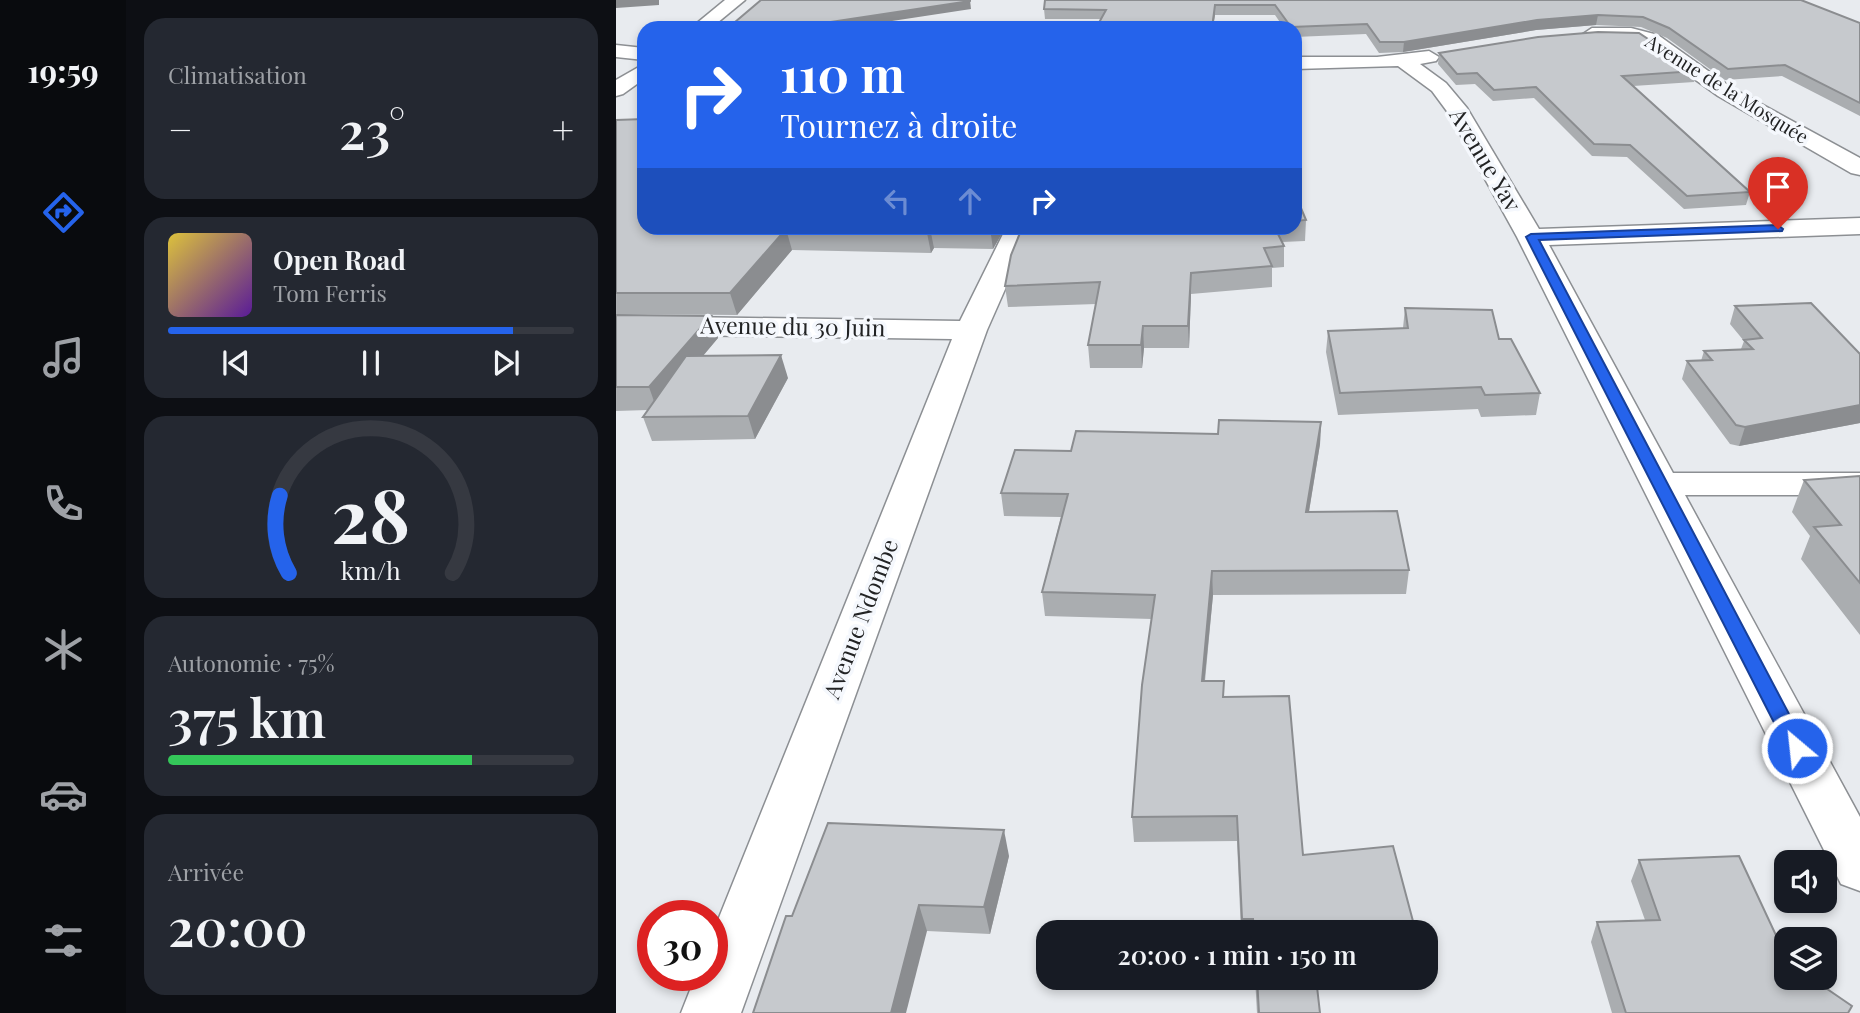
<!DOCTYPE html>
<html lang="fr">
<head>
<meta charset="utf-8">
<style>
  body { margin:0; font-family:"Playfair Display",serif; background:#242831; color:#f1f3f6; height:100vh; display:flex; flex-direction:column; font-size:26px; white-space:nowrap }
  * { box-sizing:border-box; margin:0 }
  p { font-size:23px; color:#9ea1a6 }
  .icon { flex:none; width:38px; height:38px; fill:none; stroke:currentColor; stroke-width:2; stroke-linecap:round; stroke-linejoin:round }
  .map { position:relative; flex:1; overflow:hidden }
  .drawer { display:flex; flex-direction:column; gap:18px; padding:18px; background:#0d0f14; width:490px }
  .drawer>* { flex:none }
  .hud { position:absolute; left:21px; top:21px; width:665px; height:214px; border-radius:21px; box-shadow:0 4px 10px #0003; background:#2563eb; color:#fff; overflow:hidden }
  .buttons { position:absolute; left:1158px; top:850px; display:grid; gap:14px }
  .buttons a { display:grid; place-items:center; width:63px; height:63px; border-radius:14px; background:#171b24; box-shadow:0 4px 10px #0003; font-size:35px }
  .speed { position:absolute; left:21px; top:900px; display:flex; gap:14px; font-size:35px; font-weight:700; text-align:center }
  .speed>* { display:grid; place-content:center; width:91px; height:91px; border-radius:50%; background:#171b24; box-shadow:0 4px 10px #0003; line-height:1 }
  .speed .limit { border:10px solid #d22; background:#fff; color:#111 }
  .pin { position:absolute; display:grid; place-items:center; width:60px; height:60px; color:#fff; margin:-72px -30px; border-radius:50% 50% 50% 0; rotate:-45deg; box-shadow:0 0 7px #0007 }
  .pin .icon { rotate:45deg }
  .me { position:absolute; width:77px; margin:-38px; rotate:332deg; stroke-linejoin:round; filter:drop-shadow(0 0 5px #0008) }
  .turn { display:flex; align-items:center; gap:24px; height:147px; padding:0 28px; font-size:32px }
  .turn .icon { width:91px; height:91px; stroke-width:2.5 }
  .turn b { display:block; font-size:49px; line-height:60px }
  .lanes { display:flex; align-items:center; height:66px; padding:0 28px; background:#0003; justify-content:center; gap:35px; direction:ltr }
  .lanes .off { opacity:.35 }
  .big { font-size:52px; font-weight:600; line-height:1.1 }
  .drawer .card { flex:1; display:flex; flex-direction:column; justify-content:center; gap:10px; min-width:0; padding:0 24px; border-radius:21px; background:#242831 }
  .drawer .dial { align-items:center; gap:0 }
  .dial svg { height:182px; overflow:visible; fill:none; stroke:#363941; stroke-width:7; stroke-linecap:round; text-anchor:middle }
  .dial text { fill:#f1f3f6; stroke:none }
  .song { display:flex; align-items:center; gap:21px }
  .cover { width:84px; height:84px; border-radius:10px; background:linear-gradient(135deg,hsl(50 70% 55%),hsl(270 70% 35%)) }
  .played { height:7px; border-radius:4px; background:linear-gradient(90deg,#2563eb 85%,#363941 85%) }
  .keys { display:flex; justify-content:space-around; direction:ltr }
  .heat { display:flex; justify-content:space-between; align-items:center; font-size:38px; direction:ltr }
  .charge { height:10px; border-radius:5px; background:linear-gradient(90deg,#34c759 75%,#363941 0) }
  .trip { position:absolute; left:420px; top:920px; width:402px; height:70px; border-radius:21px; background:#171b24; box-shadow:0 4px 10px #0003; font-weight:600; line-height:70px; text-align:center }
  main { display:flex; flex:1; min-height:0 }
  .tab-bar { display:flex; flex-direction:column; width:126px; justify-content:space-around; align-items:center; background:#090b0e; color:#9ea1a6 }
  .tab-bar .icon { width:49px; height:49px }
  .tab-bar .on { color:#2563eb }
  .tab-bar b { font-size:32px; color:#f1f3f6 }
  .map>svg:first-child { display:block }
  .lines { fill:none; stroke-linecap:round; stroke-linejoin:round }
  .minor-casing { stroke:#8c8f93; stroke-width:3 }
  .tertiary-casing { stroke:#8c8f93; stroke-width:3 }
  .minor { fill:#fff; fill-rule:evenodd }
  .tertiary { fill:#fff; fill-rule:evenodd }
  .wall { fill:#aaadb0 }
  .shaded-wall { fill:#8b8d90 }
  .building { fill:#c6c9cd; stroke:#8b8d90; stroke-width:2 }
  .route { fill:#2563eb; stroke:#184099; stroke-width:2 }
  .labels { text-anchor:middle; stroke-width:7; stroke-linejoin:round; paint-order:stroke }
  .far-street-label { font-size:19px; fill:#222324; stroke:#f5f8fd }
  .street-label { font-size:23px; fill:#222324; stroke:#f5f8fd }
</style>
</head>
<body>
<main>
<nav class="tab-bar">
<b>19:59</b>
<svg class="icon on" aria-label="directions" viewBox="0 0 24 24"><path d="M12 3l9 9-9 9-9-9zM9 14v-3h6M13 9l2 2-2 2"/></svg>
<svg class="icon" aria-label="music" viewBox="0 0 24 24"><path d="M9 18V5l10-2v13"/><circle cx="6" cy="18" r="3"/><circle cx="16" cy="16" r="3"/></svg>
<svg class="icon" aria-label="phone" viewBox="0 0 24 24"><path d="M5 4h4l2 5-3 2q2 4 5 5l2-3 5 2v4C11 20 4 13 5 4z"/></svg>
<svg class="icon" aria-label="climate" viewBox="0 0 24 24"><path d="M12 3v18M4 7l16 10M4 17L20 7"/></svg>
<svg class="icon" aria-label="car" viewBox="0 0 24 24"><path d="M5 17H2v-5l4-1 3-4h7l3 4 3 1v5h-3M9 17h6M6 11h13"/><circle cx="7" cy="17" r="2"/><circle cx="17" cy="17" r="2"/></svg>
<svg class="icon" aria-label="filters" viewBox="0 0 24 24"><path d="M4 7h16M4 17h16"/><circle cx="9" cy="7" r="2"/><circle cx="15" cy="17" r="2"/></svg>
</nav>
<section class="drawer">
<div class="card"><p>Climatisation</p>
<div class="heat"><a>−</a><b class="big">23°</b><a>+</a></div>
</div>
<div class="card">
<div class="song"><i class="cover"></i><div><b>Open Road</b><p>Tom Ferris</p></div></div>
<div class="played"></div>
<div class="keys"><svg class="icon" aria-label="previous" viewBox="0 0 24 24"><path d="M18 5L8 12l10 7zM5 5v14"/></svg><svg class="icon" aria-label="pause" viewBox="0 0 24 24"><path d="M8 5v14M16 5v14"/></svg><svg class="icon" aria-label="next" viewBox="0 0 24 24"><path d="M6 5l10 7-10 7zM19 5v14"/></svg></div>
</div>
<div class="card dial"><svg viewBox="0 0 100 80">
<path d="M14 69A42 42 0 1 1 86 69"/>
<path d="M14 69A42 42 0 0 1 10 35" stroke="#2563eb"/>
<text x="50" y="56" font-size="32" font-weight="700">28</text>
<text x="50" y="72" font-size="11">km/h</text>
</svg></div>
<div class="card"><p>Autonomie · 75%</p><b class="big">375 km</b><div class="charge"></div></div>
<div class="card"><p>Arrivée</p><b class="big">20:00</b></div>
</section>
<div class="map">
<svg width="1244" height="1013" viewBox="0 0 1244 1013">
  <rect width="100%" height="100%" fill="#e8ebef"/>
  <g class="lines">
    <defs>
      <g id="minor">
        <path d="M976 28H1015L1042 35 1116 88 1244 158V175L1235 173 1102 96 1028 43 1015 40 969 38 967 34Z"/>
        <path d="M0 45 28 48V60L0 57Z"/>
        <path d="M813 51 823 57 820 61 804 64 830 83 851 108 923 229 1244 218V234L933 245 1057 473H1244V495H1069L1244 817V891L1225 884 901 237 833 114 816 91 782 66 679 69V57H761Z"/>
        <path d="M390 228H416L371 330 125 1013H65L80 975H96V935L336 339 0 334V316L344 321Z"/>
      </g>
      <g id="tertiary">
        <path d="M109 0H129L95 28H75Z"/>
        <path d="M28 64V79L7 94 0 96V80Z"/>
      </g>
    </defs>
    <!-- minor casing -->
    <use href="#minor" class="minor-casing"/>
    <!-- tertiary casing -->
    <use href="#tertiary" class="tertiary-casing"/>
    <!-- minor -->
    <use href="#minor" class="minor"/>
    <!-- tertiary -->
    <use href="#tertiary" class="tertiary"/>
  </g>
  <!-- wall -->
  <g class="wall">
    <path d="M429 0H1185L1244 23V116L1166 76 1109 80 1051 38 1025 27 980 25 920 30 787 52 763 53 750 34 679 37V28H668L659 15H599L485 19H429L428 9Z"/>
    <path d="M823 53 1080 71 1078 82 1017 86 1134 192 1130 205 1068 209 1011 157 976 156 918 98 877 101 859 84 840 85 822 64Z"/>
    <path d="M0 120 28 228H389L377 249 318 248 315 253 176 250 121 315 0 314Z"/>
    <path d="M679 194 690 220 689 241 666 242 668 246V267L656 268V287L575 294 573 348H528L526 368H474L472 345 480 304 392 307 389 286 406 228H679Z"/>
    <path d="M1119 306 1244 354V423L1123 446 1114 444 1066 379 1071 361H1085L1088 351 1125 349 1128 341 1114 324Z"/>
    <path d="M789 308 883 339 924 393 920 415 865 417 862 409 722 415 710 352 712 331 787 328Z"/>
    <path d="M0 315 95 316 102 338 87 356 172 378 139 439 36 441 27 417 32 410 0 411Z"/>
    <path d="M705 422 704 444 693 512 793 570 790 594 597 595 589 681 608 697 687 855 798 925 796 933H625L621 841 518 842 516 817 536 619 429 616 426 592 445 517 388 516 385 493 455 451Z"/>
    <path d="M1244 476V635L1185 559 1194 536 1176 512 1188 480Z"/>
    <path d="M393 856 374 934 311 931 176 916Z"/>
    <path d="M1023 860 1171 978 1232 1013H996L975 942 981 922 1029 920 1015 881Z"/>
    <path d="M639 978H700L704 1013H641Z"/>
  </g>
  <!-- shaded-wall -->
  <g class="shaded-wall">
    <path d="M0 0H43V5L0 8Z"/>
    <path d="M354 0 355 9 230 28H175Z"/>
    <path d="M599 5V15L597 28H596Z"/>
    <path d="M982 15 980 25 920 30 787 52 788 42 921 20Z"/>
    <path d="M314 228 318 248 315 253 311 233Z"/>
    <path d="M374 228H389L377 249Z"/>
    <path d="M170 229 176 250 121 315 114 293Z"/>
    <path d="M575 273V294L573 348 572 326Z"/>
    <path d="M95 316 102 338 41 410 33 387Z"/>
    <path d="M527 326 528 348 526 368 525 345Z"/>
    <path d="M165 355 172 378 139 439 132 416Z"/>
    <path d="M1244 405V423L1123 446 1129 427Z"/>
    <path d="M705 422 704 444 689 535 690 512Z"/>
    <path d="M596 571 597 595 586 705V681Z"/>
    <path d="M388 830 393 856 374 934 368 907Z"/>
    <path d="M303 905 311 931 290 1013H275Z"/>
  </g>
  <!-- building -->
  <g class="building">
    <path d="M145 0H354V1L175 28H112Z"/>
    <path d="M429 0H1185L1244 23V103L1169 65 1112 69 1053 28 1027 17 982 15 921 20 788 42H764L751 24 675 27 659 5H599L596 28H480L490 10 428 9Z"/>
    <path d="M982 32 1023 33 1080 71 1006 76 1134 192 1071 196 1014 145 978 144 920 87 878 90 861 73 841 74 823 53 922 37Z"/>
    <path d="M28 119V228H314L311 233 170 229 114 293H0V120Z"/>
    <path d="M679 194 690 220 679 221Z"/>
    <path d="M406 228H659L668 246 648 248 656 266 575 273 572 326H527L525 345H472L484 282 389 286 395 255Z"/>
    <path d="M1195 303 1244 354V405L1129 427 1120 425 1071 361 1096 360 1088 351 1137 349 1128 340 1146 338 1119 306Z"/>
    <path d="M789 308 876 310 883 339H895L924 393 869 395 865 387 724 393 712 331 792 328Z"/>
    <path d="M0 315 95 316 33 387H0Z"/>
    <path d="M165 355 132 416 27 417 70 356Z"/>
    <path d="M603 420 705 422 690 512 781 511 793 570 596 571 586 681H608L607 697 673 696 687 855 777 846 798 925 736 933H638L637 919H626L621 816 516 817 526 685 539 595 426 592 452 494 385 493 399 450 455 451 460 431 602 434Z"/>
    <path d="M1244 476V583L1198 527 1225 525 1188 480Z"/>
    <path d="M212 823 388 830 368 907 303 905 275 1013H137L170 916H176Z"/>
    <path d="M1123 856 1171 959V978H1195L1236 1006 1232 1013H1010L981 922 1044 920 1023 860Z"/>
    <path d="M641 978H700L704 1013H643Z"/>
  </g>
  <!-- route -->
  <path class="route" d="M1162 225 1167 229 1166 231 923 240 1191 748 1188 754 1181 756 1174 754 1171 748 910 237 915 234Z"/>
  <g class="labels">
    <!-- far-street labels -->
    <g class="far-street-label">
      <text transform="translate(1111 89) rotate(32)" y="7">Avenue de la Mosquée</text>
    </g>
    <!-- street labels -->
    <g class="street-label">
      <text transform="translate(869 160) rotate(59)" y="8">Avenue Yav</text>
      <text transform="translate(177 327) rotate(1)" y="8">Avenue du 30 Juin</text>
      <text transform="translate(245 619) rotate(-69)" y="8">Avenue Ndombe</text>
    </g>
  </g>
</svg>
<div class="buttons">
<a><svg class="icon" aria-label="sound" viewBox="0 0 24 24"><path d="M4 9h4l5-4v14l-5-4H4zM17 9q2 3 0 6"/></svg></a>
<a><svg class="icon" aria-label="layers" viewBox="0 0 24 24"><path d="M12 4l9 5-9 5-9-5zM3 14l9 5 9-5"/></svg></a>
</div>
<div class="speed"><div class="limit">30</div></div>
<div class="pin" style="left:1162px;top:229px;background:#d93025"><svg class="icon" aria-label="arrive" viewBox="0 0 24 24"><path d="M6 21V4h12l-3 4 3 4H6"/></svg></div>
<svg class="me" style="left:1181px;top:748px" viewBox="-20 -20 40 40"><circle r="17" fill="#2563eb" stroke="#fff" stroke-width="3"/><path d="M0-11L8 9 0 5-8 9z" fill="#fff"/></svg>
<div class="trip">20:00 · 1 min · 150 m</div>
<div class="hud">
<div class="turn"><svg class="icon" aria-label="right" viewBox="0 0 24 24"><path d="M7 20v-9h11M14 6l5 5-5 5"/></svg><div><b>110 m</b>Tournez à droite</div></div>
<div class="lanes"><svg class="icon off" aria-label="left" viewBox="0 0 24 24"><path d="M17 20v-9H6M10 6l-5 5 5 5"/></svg><svg class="icon off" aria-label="ahead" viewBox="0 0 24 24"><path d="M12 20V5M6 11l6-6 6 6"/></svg><svg class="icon" aria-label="right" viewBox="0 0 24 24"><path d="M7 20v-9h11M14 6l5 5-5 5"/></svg></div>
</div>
</div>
</main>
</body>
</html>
